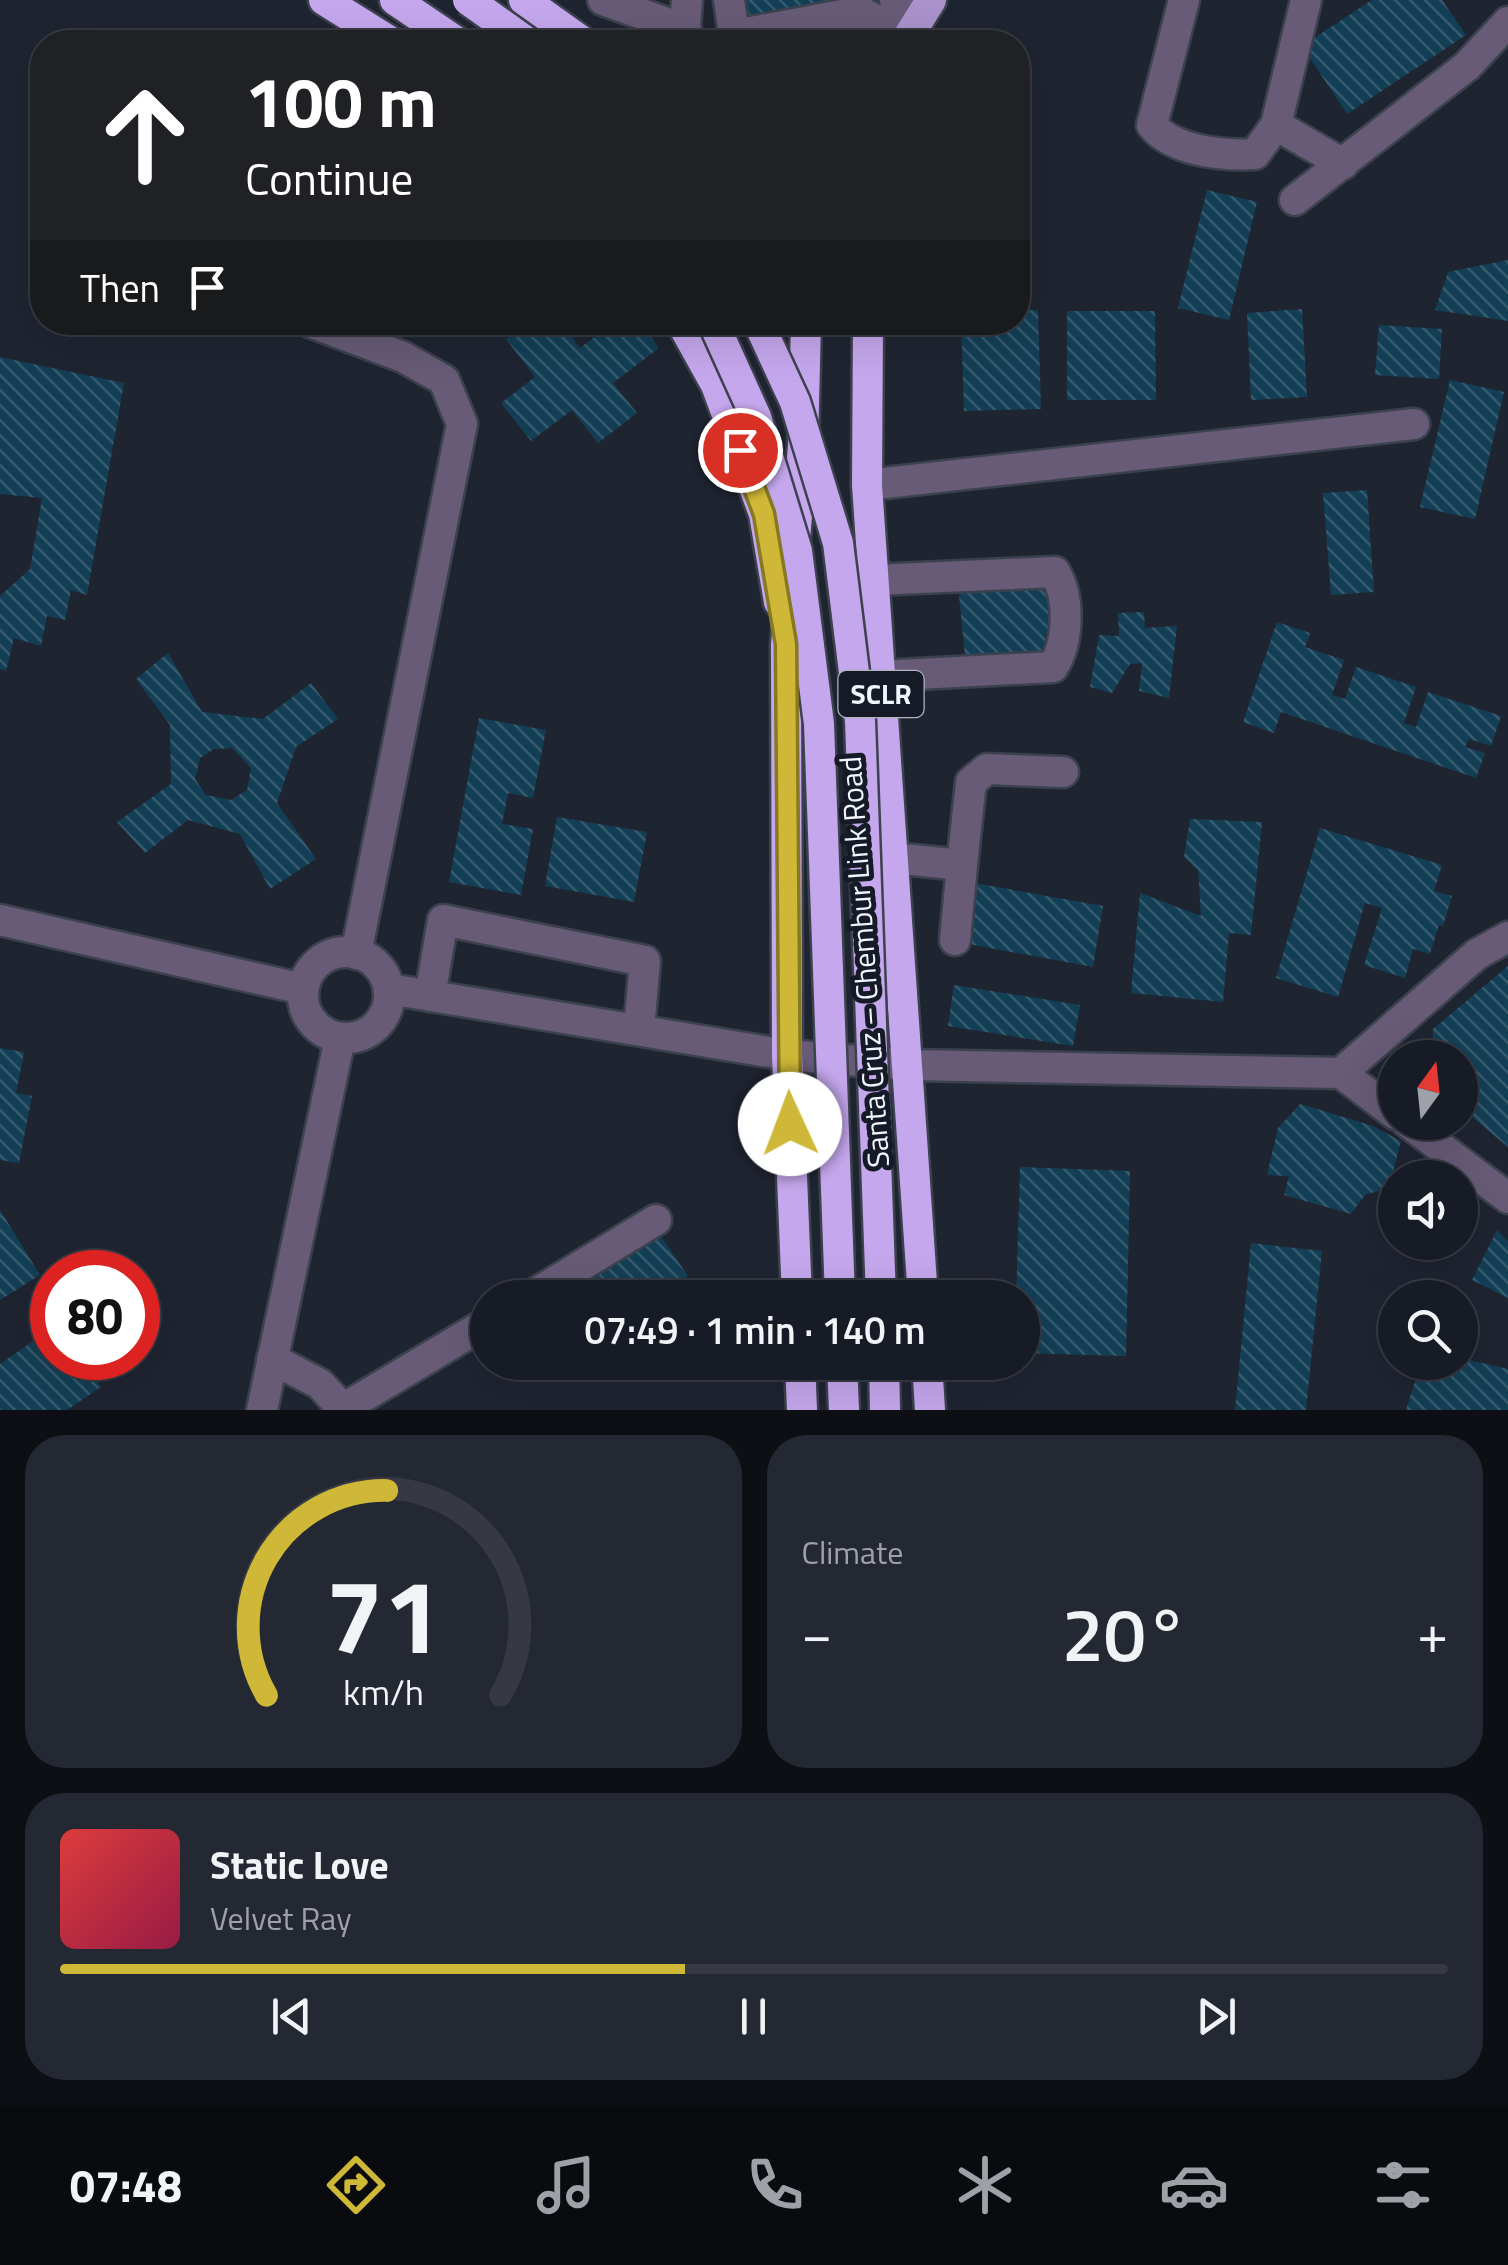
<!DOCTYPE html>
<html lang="en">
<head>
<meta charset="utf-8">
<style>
  body { margin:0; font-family:"Titillium Web",sans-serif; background:#242832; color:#f1f3f6; height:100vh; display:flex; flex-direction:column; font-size:38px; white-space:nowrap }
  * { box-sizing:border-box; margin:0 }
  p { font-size:32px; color:#9ea1a7 }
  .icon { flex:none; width:55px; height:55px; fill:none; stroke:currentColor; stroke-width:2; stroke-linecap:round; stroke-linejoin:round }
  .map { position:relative; height:1410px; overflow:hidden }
  .drawer { display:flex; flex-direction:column; gap:25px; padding:25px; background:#0d0f14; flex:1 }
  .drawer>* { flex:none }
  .top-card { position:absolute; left:30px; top:30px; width:1000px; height:305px; border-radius:40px; box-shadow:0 10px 40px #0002,0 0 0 2px #363942; background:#202124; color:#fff; overflow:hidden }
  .needle { width:65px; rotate:15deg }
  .fabs { position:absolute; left:1378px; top:1040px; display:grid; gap:20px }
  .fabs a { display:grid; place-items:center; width:100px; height:100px; border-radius:50%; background:#171b25; box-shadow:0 10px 40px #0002,0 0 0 2px #363942; font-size:50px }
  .speed { position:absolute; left:30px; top:1250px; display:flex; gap:20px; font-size:50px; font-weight:700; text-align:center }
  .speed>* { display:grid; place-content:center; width:130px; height:130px; border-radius:50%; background:#171b25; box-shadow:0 10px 40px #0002,0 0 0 2px #363942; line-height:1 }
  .speed .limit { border:15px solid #d22; background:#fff; color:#111 }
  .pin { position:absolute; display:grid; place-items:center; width:85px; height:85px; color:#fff; margin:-42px; border:5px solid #fff; border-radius:50%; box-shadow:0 2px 10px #0007 }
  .me { position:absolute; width:110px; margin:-55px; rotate:358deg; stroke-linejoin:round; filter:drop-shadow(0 0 8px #0008) }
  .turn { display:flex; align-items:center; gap:35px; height:210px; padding:0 50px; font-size:45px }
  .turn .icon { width:130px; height:130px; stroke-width:2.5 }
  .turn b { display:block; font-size:70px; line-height:85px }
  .then { display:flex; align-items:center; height:95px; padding:0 50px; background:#0003; gap:20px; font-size:38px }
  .big { font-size:75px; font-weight:600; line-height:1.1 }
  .drawer .tile { flex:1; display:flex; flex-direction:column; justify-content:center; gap:15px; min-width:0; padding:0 35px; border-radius:40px; background:#242832 }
  .drawer .dial { align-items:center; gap:0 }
  .dial svg { height:260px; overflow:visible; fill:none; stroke:#363942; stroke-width:7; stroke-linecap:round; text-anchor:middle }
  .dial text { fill:#f1f3f6; stroke:none }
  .song { display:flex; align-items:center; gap:30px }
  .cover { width:120px; height:120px; border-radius:15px; background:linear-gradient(135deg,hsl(0 70% 55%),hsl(340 70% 35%)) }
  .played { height:10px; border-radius:5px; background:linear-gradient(90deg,#cfb837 45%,#363942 45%) }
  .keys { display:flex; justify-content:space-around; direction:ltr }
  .heat { display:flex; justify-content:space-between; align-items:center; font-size:55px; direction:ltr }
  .drawer .tiles { flex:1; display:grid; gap:25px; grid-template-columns:1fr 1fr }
  .tile:last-child { grid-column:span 2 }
  .trip { position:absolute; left:470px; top:1280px; width:570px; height:100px; border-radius:50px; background:#171b25; box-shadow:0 10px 40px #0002,0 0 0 2px #363942; font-weight:600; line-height:100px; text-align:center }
  .tabs { display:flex; height:160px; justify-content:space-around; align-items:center; background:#090b0f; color:#9ea1a7 }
  .tabs .icon { width:70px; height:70px }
  .tabs .current { color:#cfb837 }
  .tabs b { font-size:45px; color:#f1f3f6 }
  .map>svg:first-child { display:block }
  .building { fill:url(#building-back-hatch); fill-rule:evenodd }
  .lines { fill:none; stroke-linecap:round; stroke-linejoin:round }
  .minor-casing { stroke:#3c414e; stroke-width:35 }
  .major-casing { stroke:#3c414e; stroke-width:35 }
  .highway-casing { stroke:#3c414e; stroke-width:35 }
  .minor { stroke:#675b77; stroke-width:30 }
  .major { stroke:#aa92cc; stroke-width:30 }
  .highway { stroke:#c5a7ed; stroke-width:30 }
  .highway-bridge-casing { stroke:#3c414e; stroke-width:35; stroke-linecap:butt }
  .highway-bridge { stroke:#c5a7ed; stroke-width:30 }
  .route-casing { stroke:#877824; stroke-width:25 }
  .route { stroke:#cfb837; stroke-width:18 }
  .labels { text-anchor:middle; stroke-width:10; stroke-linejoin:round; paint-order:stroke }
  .shield { fill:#161a27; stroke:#afb3be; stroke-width:2.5 }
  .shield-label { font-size:28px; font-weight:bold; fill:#f1f5fe }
  .street-label { font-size:30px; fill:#f1f5fe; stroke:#161a27 }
</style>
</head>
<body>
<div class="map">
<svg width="1508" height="1410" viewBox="0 0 1508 1410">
  <defs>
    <pattern id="building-back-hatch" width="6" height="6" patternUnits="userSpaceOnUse" patternTransform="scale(2.5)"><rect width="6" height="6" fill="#133f56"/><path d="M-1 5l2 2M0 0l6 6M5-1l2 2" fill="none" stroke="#365b6f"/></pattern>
  </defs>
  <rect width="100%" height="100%" fill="#1f2431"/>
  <!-- building -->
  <g class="building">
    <path d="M735 0H845L739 21Z"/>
    <path d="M1372 0H1442L1466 35 1347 114 1302 46Z"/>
    <path d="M1207 190 1257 202 1229 320 1178 308Z"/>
    <path d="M1508 260V321L1435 310 1448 272Z"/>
    <path d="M1302 309 1307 397 1251 400 1247 313Z"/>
    <path d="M1038 310 1041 409 964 411 961 322H1018V311Z"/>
    <path d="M1067 311H1155L1156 400H1067Z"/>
    <path d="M528 322H561L580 348 614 322H640L659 348 613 383 637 413 598 443 572 410 531 441 501 403 535 377 506 339Z"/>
    <path d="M1379 325 1442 329 1439 379 1375 375Z"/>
    <path d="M0 357 124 383 87 595 71 590 65 620 47 616 41 646 14 638 6 671 0 669V596L30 569 42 498 0 494Z"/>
    <path d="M1450 380 1504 392 1475 519 1420 507Z"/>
    <path d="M1367 490 1374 592 1331 595 1323 493Z"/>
    <path d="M1054 580 1058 635 1045 634 1047 660 966 666 959 595 973 581Z"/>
    <path d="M1144 612 1145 628 1177 626 1169 698 1139 691 1142 663 1130 664 1112 693 1090 687 1099 635 1119 636 1118 613Z"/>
    <path d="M1277 622 1310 633 1305 647 1344 660 1332 695 1345 699 1356 667 1416 687 1404 723 1416 727 1428 692 1501 716 1491 746 1469 739 1465 747 1485 753 1476 778 1281 712 1274 733 1243 722Z"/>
    <path d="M168 653 202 712 263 719 311 683 338 719 296 747 277 803 316 859 270 889 240 834 188 820 145 853 117 822 171 784 170 725 136 679ZM232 748 251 768 247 790 231 800 206 795 195 779 200 758 214 749Z"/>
    <path d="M479 718 546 730 533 798 508 793 502 824 533 829 521 895 449 882Z"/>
    <path d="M557 817 647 832 634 902 545 886Z"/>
    <path d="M1190 819 1262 822 1251 935 1229 933 1223 1002 1131 993 1140 893 1201 916 1198 870 1184 857Z"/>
    <path d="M1320 828 1442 865 1434 891 1452 896 1443 926 1439 925 1430 954 1413 949 1405 978 1364 965 1382 908 1365 903 1338 997 1276 978Z"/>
    <path d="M974 883 1103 906 1093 967 963 943Z"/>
    <path d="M1508 966V1147L1460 1107V1058H1432L1433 1029Z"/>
    <path d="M954 985 1080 1005 1073 1046 948 1026Z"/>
    <path d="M0 1048 24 1052 16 1093 32 1096 19 1163 0 1160Z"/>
    <path d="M1300 1104 1373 1126 1401 1141 1389 1188 1365 1195 1351 1214 1284 1195 1289 1176 1267 1175 1278 1128Z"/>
    <path d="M1020 1167 1130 1171 1126 1356 1022 1353V1298H1016Z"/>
    <path d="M0 1210 40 1275 0 1300Z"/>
    <path d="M654 1226 688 1276 655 1298H547Z"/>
    <path d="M1497 1230 1508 1241V1298L1472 1280Z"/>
    <path d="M1251 1243 1322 1251 1306 1410H1235Z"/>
    <path d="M52 1328V1358H81L101 1387 67 1410H0V1364Z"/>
    <path d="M1460 1358 1508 1369V1410H1406L1421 1362H1460Z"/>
  </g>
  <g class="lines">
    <defs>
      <g id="minor">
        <path d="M603 0 686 30"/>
        <path d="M729 0 735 42"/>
        <path d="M895 0 918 21"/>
        <path d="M1184 0 1152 125C1173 151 1222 156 1255 154L1276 125 1306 0"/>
        <path d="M735 35 853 13 865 14 908 38"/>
        <path d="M684 42 687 0"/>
        <path d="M1276 125 1343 164"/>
        <path d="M1295 200 1467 66 1508 22"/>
        <path d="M310 322 403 357 444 380 462 424 356 954"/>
        <path d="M867 485 1414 424"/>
        <path d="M874 580 1055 572C1070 598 1069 641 1053 667L880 676"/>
        <path d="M893 858 962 865 971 782 987 769 1063 772"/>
        <path d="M0 920 303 989"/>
        <path d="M955 940 962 865"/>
        <circle cx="346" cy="995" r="43"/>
        <path d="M389 989 787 1055 908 1065 1341 1073 1477 954 1508 937"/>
        <path d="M430 996 443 920 645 961 639 1029"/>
        <path d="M1341 1073 1395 1114"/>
        <path d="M1407 1122 1508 1198"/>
        <path d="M528 1298 656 1220"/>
        <path d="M272 1359 320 1384 343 1409"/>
        <path d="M262 1410 340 1038"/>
        <path d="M341 1410 488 1322"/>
      </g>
      <path id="major" d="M905 42 931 0"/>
      <g id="highway">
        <path d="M324 0 391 42"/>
        <path d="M395 0 457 42"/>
        <path d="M524 0 583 42"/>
        <path d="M681 322 716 385 764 514 779 602"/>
        <path d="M868 322 867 485 923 1298"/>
        <path d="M797 1298 787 1055 786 645 803 445 806 322"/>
        <path d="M800 1362 802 1410"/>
        <path d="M842 1362 844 1410"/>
        <path d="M884 1362 885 1410"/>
        <path d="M927 1362 930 1410"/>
      </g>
    </defs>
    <!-- minor casing -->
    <use href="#minor" class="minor-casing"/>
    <!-- major casing -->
    <use href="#major" class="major-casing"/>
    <!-- highway casing -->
    <use href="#highway" class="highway-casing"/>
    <!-- minor -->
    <use href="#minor" class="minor"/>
    <!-- major -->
    <use href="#major" class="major"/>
    <!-- highway -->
    <use href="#highway" class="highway"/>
    <defs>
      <g id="highway-bridge">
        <path d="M468 0 527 42"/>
        <path d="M713 322 756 417 797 551 819 724 840 1298"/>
        <path d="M758 322 795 402 838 543 860 721 881 1298"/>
      </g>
    </defs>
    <!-- highway-bridge casing -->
    <use href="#highway-bridge" class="highway-bridge-casing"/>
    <!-- highway-bridge -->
    <use href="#highway-bridge" class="highway-bridge"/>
  </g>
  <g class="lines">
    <defs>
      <path id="route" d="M740 450 764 514 786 644 790 1124"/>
    </defs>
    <!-- route casing -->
    <use href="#route" class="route-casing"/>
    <!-- route -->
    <use href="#route" class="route"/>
  </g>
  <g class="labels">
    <!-- shield labels -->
    <rect class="shield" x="838.5" y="671" width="85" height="46" rx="8"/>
    <g class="shield-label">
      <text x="881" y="704">SCLR</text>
    </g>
    <!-- street labels -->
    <g class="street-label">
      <text transform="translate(865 962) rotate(-94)" y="10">Santa Cruz – Chembur Link Road</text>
    </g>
  </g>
</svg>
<div class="fabs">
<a><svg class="needle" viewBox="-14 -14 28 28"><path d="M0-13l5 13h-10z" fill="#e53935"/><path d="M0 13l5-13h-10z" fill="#9ea1a7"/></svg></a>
<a><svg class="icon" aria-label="sound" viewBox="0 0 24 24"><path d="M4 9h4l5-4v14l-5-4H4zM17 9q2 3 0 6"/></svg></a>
<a><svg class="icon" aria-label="search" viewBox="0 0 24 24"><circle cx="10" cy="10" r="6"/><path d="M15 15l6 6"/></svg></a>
</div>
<div class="speed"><div class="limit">80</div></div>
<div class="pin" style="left:740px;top:450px;background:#d93025"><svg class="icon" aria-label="arrive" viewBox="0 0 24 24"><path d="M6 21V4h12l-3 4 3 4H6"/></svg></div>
<svg class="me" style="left:790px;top:1124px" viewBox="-20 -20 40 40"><circle r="19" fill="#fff"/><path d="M0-13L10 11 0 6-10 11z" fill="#cfb837"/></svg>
<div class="trip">07:49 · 1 min · 140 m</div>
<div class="top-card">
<div class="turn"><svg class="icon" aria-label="ahead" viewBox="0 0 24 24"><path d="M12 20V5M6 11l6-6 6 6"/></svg><div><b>100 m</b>Continue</div></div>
<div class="then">Then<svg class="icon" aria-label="arrive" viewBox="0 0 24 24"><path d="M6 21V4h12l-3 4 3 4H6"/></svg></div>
</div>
</div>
<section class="drawer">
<div class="tiles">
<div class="tile dial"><svg viewBox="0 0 100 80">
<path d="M14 69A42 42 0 1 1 86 69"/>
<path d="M14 69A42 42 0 0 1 51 6" stroke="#cfb837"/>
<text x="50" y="56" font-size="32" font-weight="700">71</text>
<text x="50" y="72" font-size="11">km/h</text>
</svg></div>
<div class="tile"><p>Climate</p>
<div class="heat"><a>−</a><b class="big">20°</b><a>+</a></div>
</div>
<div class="tile">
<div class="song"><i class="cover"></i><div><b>Static Love</b><p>Velvet Ray</p></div></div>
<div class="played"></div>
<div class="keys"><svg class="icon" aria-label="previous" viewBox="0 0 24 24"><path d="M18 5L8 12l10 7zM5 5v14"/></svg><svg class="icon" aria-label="pause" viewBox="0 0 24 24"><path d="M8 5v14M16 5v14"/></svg><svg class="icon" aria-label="next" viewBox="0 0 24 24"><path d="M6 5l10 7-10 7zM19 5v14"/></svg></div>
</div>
</div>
</section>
<nav class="tabs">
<b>07:48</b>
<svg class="icon current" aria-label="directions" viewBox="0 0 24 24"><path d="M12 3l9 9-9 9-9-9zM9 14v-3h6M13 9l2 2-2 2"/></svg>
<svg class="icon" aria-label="music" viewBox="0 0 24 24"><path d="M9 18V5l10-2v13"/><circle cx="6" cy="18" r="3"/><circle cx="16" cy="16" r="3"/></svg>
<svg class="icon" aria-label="phone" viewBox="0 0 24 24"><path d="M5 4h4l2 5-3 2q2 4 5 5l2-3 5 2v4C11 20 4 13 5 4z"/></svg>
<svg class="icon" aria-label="climate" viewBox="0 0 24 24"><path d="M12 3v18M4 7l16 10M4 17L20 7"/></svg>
<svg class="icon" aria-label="car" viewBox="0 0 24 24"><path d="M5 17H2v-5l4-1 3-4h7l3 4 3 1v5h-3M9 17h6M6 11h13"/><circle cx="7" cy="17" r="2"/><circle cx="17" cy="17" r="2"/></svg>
<svg class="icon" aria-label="filters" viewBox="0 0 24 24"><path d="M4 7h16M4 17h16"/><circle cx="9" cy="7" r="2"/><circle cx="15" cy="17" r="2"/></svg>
</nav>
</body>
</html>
